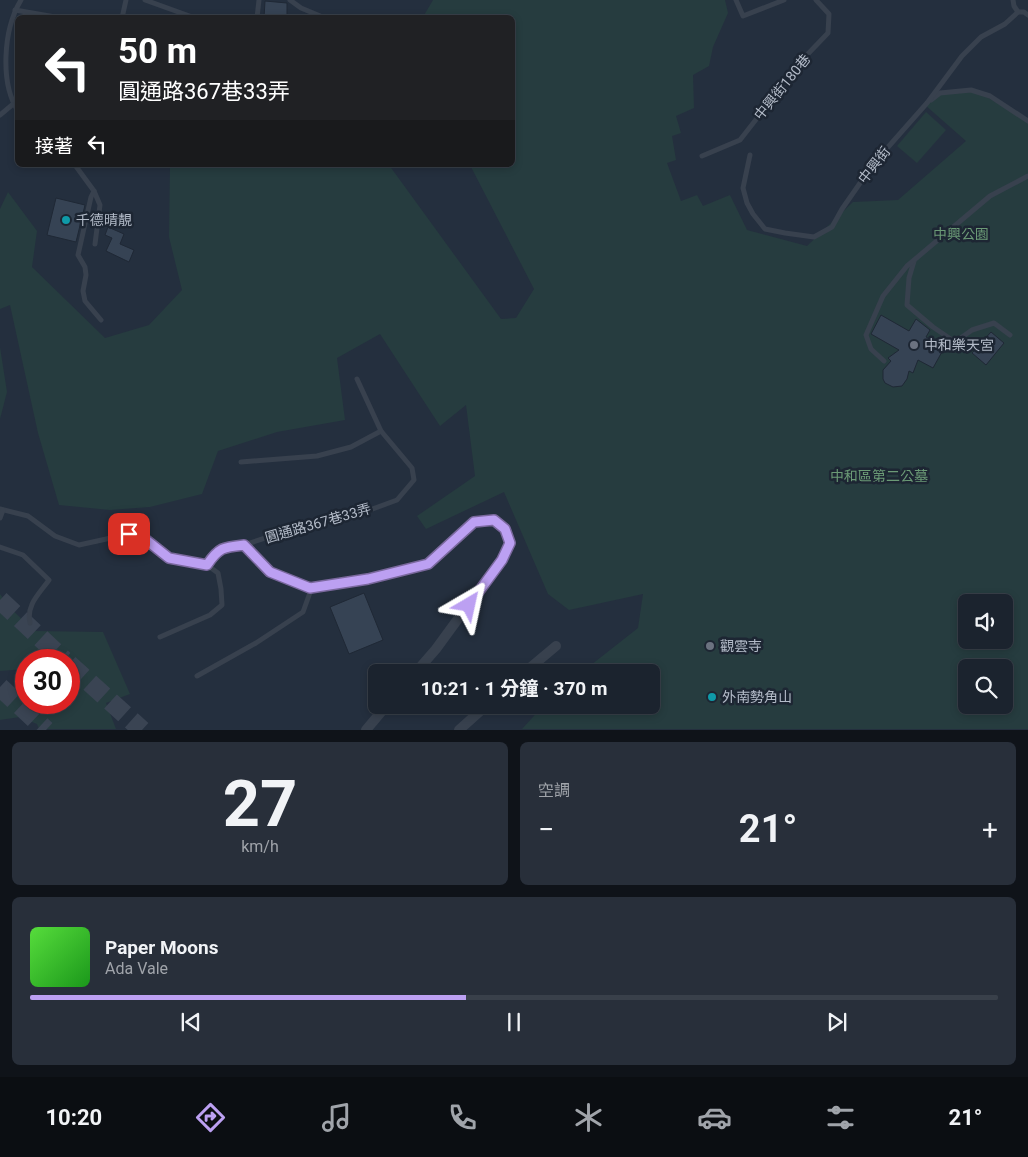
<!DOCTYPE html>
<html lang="zh-TW">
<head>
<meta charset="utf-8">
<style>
  body { margin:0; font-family:Roboto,"Noto Sans TC",sans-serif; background:#282f3a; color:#f1f3f6; height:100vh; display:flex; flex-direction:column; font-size:19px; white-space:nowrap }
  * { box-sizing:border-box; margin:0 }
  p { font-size:16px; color:#a0a4aa }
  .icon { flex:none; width:28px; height:28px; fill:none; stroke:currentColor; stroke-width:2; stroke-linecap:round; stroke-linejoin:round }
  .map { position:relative; height:730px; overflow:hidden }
  .sheet { display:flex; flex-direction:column; gap:12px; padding:12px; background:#0f1319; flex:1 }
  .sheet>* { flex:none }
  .hud { position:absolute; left:15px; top:15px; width:500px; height:152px; border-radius:8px; box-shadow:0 2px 8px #0003,0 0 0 1px #39404a; background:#202124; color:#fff; overflow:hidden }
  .fabs { position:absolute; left:958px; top:594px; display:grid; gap:10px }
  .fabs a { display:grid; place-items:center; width:55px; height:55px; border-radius:8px; background:#1b232e; box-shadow:0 2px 8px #0003,0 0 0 1px #39404a; font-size:25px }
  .speed { position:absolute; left:15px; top:649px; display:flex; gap:10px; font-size:25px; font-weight:700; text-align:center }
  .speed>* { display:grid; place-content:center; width:65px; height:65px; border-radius:50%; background:#1b232e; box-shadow:0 2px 8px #0003,0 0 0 1px #39404a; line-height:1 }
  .speed .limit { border:8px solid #d22; background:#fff; color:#111 }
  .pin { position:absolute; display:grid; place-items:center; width:42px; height:42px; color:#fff; margin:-21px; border-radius:10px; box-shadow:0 2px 8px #0006 }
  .me { position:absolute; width:55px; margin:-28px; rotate:36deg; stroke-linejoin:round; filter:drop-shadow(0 0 4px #0008) }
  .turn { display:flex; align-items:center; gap:18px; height:105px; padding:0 20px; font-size:22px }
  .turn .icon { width:65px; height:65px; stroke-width:2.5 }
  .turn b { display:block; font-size:35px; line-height:42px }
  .then { display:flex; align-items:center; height:48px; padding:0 20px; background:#0003; gap:10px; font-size:19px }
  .big { font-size:38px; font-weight:700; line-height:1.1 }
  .sheet .card { flex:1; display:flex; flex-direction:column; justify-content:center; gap:8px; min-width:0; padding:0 18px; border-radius:8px; background:#282f3a }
  .sheet .dial { align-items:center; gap:0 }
  .dial b { font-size:65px; line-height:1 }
  .song { display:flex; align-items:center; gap:15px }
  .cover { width:60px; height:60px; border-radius:8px; background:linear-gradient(135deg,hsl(110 70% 55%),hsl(120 70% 35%)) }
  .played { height:5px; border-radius:2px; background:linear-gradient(90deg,#bca0f2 45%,#39404a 45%) }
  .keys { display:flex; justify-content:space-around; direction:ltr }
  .heat { display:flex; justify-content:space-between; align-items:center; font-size:28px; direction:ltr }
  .sheet .tiles { flex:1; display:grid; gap:12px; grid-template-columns:1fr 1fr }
  .card:last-child { grid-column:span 2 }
  .trip { position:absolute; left:368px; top:664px; width:292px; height:50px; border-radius:8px; background:#1b232e; box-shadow:0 2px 8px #0003,0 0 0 1px #39404a; font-weight:700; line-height:50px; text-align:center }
  .tabs { display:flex; height:80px; justify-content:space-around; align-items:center; background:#0b0e12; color:#a0a4aa }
  .tabs .icon { width:35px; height:35px }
  .tabs .current { color:#bca0f2 }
  .tabs b { font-size:22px; color:#f1f3f6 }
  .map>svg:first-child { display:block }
  .green { fill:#263c3f; fill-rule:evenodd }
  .building { fill:#364354; stroke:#1f2835 }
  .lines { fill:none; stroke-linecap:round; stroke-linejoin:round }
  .highway-tunnel { stroke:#3a4453; stroke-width:19; stroke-dasharray:19 9; stroke-linecap:butt }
  .lane { stroke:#38414e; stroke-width:5 }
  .street { stroke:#38414e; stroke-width:10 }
  .route-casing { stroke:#7a689d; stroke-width:12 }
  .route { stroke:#bca0f2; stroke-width:9 }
  .culture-dot { fill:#0f9aa8; stroke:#1d2633; stroke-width:2 }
  .worship-dot { fill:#6b7280; stroke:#1d2633; stroke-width:2 }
  .labels { text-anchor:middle; stroke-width:5; stroke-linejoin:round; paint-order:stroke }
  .street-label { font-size:14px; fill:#b4bcc9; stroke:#1d2633 }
  .poi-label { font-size:14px; fill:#b4bcc9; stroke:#1d2633; text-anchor:start }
  .park-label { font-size:14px; fill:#6b9a76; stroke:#1d2633 }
</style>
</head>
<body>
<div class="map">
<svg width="1028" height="730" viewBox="0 0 1028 730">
  <rect width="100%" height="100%" fill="#242f3e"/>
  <!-- green -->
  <g class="green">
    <path d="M433 0H725L728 13 713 47 709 66 693 75 694 108 676 116 681 133 672 136 676 160 667 163 681 201 697 195 703 206 730 195 747 230 807 246 853 202 898 200 966 141 925 105 940 94 972 92 980 93 1028 121V729H522L544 705H651V672H582L638 628 643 594 569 610 548 594 504 492 426 529 417 516 475 476 466 405 440 426 380 334 337 358 345 420 277 432 218 451 202 494 150 507 110 510 59 505 38 433 10 305 0 309V209L8 192 37 231 32 267 105 338 149 325 182 290 169 237 170 165H389L501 319 516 318 534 289 470 165H512V18L423 17ZM966 602H1004V640H966ZM966 668H1004V705H966Z"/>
    <path d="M926 112 946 130 917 163 897 146Z"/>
    <path d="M0 347 7 392 0 419Z"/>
    <path d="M0 594 11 609 35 631 103 632 130 694 106 703 116 729H39L37 724 20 717 0 720V689L26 687V702H69V660H26V669L0 671Z"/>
  </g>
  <!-- building -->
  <g class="building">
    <path d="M265 1 287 3V18H264Z"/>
    <path d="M56 198 85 205 76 242 47 235Z"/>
    <path d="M108 227 124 234 120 244 134 250 129 262 106 251 112 238 105 235Z"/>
    <path d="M881 315 909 331 916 319 930 330 926 337 939 344 937 347 943 350 933 368 918 360 913 373 909 371 907 379 902 386 893 387 885 383 883 379V370L891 361 888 358 899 350 871 334Z"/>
    <path d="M991 332 1004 343 986 365 972 353Z"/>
    <path d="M364 593 383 640 349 654 330 607Z"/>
  </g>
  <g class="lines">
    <!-- highway-tunnel -->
    <g class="highway-tunnel">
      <path d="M0 600 64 660"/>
      <path d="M69 664 142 730"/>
      <path d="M0 687 46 730"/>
    </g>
    <!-- lane -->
    <g class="lane">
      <path d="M145 0 195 18"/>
      <path d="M290 0 301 8 325 18"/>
      <path d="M736 0 743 16 784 0"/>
      <path d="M15 10 61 18"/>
      <path d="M1018 12H1024L1028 15"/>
      <path d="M122 18 126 0"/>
      <path d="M257 18 259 0"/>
      <path d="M931 100 940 93 971 90 990 96 1028 121"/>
      <path d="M18 111C0 83 3 30 21 0"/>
      <path d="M0 115 12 105"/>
      <path d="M750 155 743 188 747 203 753 214 765 229 785 233 814 237 832 227 842 209 874 163 927 103 962 56 981 37 1005 24 1018 12 1014 6 1013 0"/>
      <path d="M702 156 740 140 804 58 828 33 829 14 816 0"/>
      <path d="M75 165 94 191 100 205 95 244"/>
      <path d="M94 191 91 197 78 255 85 267 86 275 83 291 85 301 101 320"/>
      <path d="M914 261 909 278 907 305 933 327 955 342 972 330 994 323 1010 335"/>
      <path d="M884 361 871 349 866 335 883 296 907 266 990 196 1028 176"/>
      <path d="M241 462 317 456 351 447 381 431"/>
      <path d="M0 509 28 516 55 536 79 545 129 534 145 539 169 558 207 565 215 552 224 547 244 545 299 527 348 518 397 500 414 480 412 468 381 431 357 379"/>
      <path d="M0 518 3 510"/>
      <path d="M244 545 270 572 310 587 368 579 428 564"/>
      <path d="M0 547 23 555 49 580C39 594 26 605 30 623"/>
      <path d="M160 637 210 615 222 605 221 589 218 573 207 565"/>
      <path d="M197 676 256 643 303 612 312 587"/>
    </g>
    <!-- street -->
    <g class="street">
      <path d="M416 672 436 649 501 560 510 543 505 529 494 520 474 522 428 564"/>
      <path d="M525 672 556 646"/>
      <path d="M366 730 387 705"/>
      <path d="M459 730 487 705"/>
    </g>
  </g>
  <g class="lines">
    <defs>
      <path id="route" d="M129 534 145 539 169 558 207 565C219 547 224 547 244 545L270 572 310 588 368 579 428 564 474 522 494 520 505 529 510 543 502 560 469 605"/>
    </defs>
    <!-- route casing -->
    <use href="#route" class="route-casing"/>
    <!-- route -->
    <use href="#route" class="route"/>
  </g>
  <!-- markers -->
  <g class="culture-dot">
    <circle cx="66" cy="220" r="5"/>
    <circle cx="712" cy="697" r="5"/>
  </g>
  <g class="worship-dot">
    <circle cx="914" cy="345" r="5"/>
    <circle cx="710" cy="646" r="5"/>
  </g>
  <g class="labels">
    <!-- street labels -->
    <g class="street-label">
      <text transform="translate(782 87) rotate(-51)" y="5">中興街180巷</text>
      <text transform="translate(874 165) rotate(-52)" y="5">中興街</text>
      <text transform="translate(318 523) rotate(-16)" y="5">圓通路367巷33弄</text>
    </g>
    <!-- poi labels -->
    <g class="poi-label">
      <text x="76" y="225">千德晴靚</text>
      <text x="924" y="350">中和樂天宮</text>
      <text x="720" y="651">觀雲寺</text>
      <text x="722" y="702">外南勢角山</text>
    </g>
    <!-- park labels -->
    <g class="park-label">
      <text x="961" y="239">中興公園</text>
      <text x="879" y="481">中和區第二公墓</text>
    </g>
  </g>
</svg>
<div class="fabs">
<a><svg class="icon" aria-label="sound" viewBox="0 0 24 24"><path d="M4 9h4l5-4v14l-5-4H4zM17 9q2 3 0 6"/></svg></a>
<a><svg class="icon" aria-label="search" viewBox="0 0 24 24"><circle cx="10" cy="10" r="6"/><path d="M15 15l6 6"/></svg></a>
</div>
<div class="speed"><div class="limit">30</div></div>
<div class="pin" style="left:129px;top:534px;background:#d93025"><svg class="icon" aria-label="arrive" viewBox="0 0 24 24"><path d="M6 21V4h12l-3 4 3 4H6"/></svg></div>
<svg class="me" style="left:469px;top:605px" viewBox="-20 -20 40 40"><path d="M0-17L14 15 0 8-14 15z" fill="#bca0f2" stroke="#fff" stroke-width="4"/></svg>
<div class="trip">10:21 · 1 分鐘 · 370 m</div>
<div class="hud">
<div class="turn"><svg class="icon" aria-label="left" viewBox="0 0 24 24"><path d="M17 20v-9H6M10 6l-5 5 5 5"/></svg><div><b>50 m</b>圓通路367巷33弄</div></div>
<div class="then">接著<svg class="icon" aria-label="left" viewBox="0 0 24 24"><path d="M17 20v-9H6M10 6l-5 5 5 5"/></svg></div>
</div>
</div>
<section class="sheet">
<div class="tiles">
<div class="card dial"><b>27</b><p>km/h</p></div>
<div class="card"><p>空調</p>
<div class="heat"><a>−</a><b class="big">21°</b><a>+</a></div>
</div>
<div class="card">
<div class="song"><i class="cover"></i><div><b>Paper Moons</b><p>Ada Vale</p></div></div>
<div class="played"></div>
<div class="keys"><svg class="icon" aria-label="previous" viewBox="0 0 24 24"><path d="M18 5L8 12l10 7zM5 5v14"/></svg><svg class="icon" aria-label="pause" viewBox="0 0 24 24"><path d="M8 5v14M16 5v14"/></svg><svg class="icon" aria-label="next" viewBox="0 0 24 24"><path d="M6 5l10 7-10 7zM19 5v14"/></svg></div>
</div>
</div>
</section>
<nav class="tabs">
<b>10:20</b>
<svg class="icon current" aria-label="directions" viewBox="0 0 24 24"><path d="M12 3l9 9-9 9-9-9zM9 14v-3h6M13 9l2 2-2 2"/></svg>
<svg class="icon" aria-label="music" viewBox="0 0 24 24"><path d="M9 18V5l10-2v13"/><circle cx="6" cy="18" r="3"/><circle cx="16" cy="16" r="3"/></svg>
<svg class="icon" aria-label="phone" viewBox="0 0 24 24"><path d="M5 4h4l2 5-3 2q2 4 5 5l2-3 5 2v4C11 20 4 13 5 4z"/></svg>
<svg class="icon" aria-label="climate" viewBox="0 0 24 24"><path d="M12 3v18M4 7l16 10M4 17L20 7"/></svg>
<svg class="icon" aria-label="car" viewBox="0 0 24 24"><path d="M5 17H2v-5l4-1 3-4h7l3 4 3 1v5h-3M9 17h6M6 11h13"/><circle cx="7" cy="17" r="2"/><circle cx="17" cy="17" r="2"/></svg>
<svg class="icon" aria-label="filters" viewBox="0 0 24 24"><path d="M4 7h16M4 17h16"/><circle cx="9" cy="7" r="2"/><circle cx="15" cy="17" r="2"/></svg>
<b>21°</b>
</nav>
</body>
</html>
